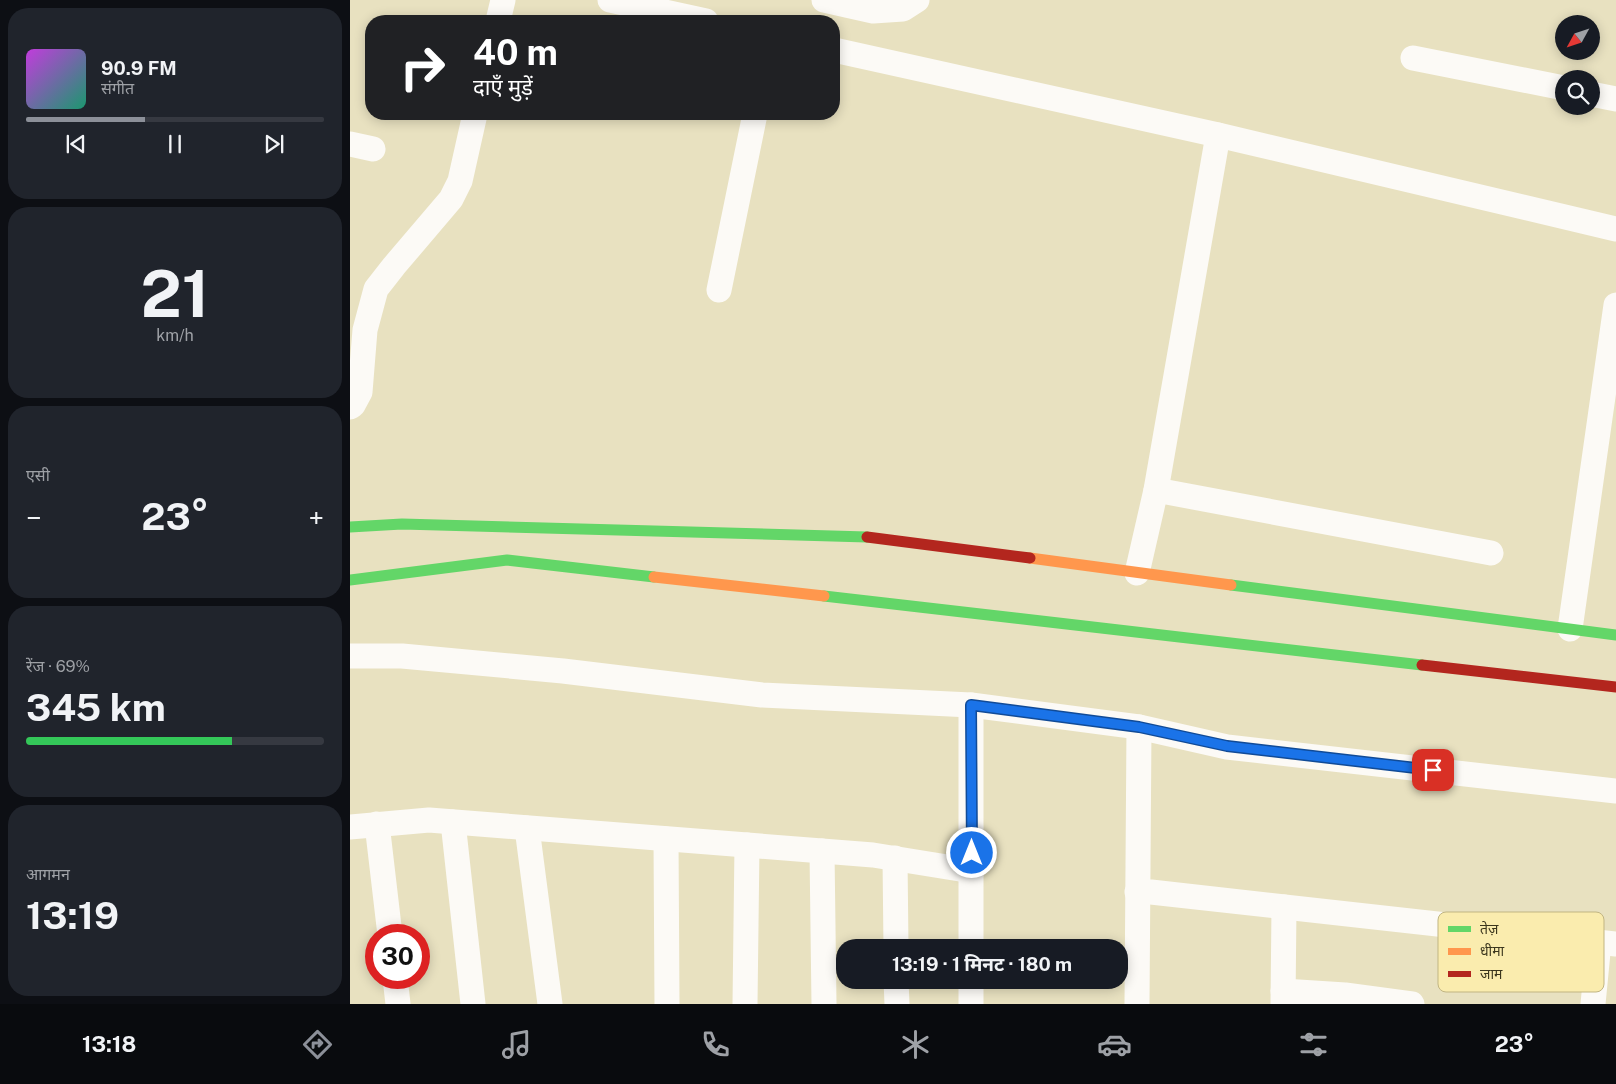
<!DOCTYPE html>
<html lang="hi">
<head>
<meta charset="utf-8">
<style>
  body { margin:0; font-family:"Public Sans","Noto Sans Devanagari",sans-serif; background:#20242c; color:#f1f3f6; height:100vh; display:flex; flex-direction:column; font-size:19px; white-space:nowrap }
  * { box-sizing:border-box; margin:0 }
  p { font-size:16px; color:#9ea1a6 }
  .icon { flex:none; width:28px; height:28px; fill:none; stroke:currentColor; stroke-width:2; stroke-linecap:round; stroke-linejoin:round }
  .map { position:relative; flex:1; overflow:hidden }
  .drawer { display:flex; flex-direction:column; gap:8px; padding:8px; background:#0d0f14; width:350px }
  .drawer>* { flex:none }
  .hud { position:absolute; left:15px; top:15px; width:475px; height:105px; border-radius:20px; box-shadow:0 2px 12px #0003; background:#202124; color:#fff; overflow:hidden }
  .needle { width:32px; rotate:230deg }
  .tools { position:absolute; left:1205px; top:15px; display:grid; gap:10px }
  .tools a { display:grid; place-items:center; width:45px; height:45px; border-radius:50%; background:#171b24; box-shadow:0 2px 12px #0003; font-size:25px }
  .speed { position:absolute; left:15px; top:924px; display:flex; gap:10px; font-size:25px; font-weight:700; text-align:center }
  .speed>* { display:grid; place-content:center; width:65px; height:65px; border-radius:50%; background:#171b24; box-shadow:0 2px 12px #0003; line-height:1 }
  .speed .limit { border:8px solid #d22; background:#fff; color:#111 }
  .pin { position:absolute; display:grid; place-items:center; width:42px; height:42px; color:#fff; margin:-21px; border-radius:10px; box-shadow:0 2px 8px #0006 }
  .me { position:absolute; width:55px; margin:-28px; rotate:0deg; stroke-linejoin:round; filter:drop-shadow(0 0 4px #0008) }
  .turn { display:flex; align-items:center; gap:18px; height:105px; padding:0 25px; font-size:22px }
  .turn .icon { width:65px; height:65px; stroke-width:2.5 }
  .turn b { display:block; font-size:35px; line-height:42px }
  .big { font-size:38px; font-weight:700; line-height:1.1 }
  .drawer .widget { flex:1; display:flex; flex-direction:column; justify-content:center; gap:8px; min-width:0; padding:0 18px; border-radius:20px; background:#20242c }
  .drawer .dial { align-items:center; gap:0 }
  .dial b { font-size:65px; line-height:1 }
  .song { display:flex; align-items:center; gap:15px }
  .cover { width:60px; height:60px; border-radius:8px; background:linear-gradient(135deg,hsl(290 70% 55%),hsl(160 70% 35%)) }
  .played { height:5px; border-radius:2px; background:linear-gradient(90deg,#8c9099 40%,#363941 40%) }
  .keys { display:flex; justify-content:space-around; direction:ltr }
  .heat { display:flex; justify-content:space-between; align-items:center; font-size:28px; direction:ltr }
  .charge { height:8px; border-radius:4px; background:linear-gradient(90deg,#34c759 69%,#363941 0) }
  .trip { position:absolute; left:486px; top:939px; width:292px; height:50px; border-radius:20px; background:#171b24; box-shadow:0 2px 12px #0003; font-weight:700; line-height:50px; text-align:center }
  .tab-bar { display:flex; height:80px; justify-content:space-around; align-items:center; background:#090b0e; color:#9ea1a6 }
  .tab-bar .icon { width:35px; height:35px }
  .tab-bar .current { color:#8c9099 }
  .tab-bar b { font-size:22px; color:#f1f3f6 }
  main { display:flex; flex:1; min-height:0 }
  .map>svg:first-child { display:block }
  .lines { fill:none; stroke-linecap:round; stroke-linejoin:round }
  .street { stroke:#fcfaf6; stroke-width:25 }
  .fast { stroke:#63d668; stroke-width:11 }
  .slow { stroke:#ff974d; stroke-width:11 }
  .jam { stroke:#b3261e; stroke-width:11 }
  .route-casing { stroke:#114b97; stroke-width:12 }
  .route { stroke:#1a73e8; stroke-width:9 }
  .key { fill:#faecae; stroke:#c1b582; stroke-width:1 }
  .key-label { font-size:14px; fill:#3b361d }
</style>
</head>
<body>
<main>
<section class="drawer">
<div class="widget">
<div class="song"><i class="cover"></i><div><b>90.9 FM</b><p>संगीत</p></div></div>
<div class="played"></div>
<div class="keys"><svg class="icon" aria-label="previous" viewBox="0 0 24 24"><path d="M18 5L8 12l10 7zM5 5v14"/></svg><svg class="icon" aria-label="pause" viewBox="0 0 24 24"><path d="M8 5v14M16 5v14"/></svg><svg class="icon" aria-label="next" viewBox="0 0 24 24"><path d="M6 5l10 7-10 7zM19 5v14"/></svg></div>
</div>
<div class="widget dial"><b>21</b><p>km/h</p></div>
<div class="widget"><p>एसी</p>
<div class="heat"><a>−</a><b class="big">23°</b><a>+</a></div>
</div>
<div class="widget"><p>रेंज · 69%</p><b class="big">345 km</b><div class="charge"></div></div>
<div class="widget"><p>आगमन</p><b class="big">13:19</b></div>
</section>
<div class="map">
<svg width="1266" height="1004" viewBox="0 0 1266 1004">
  <rect width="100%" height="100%" fill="#e8e1c0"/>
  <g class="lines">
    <!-- street -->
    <g class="street">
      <path d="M260 0 356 21"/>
      <path d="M474 0 523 11 553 9 567 0"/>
      <path d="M148 21 153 0"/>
      <path d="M484 50 868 135 1266 229"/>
      <path d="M1063 58 1214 88"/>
      <path d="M1241 94 1266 99"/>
      <path d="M0 144 23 149"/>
      <path d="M369 290 405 114"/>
      <path d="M0 407 3 405 10 392 15 330 26 289 44 266 101 199 110 181 125 114"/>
      <path d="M806 490 1141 553"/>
      <path d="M787 573 806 490 868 135"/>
      <path d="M1220 629 1266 305"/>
      <path d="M0 656H52L213 671 412 695 621 705 789 727 877 747 1266 791"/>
      <path d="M621 705V948"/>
      <path d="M103 822 123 1004"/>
      <path d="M27 824 40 935"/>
      <path d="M0 827 79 820 523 855 622 871"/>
      <path d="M177 828 200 1004"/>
      <path d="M316 839 317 1004"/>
      <path d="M472 851 474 1004"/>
      <path d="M545 858 546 948"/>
      <path d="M787 892H801L1266 944"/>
      <path d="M45 978 48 1004"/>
      <path d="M546 980 547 1004"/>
      <path d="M621 980V1004"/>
      <path d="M933 991 995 995 1062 1004"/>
      <path d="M395 1004 397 845"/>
      <path d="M787 1004 789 727"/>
      <path d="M933 1004 934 907"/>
      <path d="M1243 1004 1249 942"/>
    </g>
    <!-- fast -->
    <g class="fast">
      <path d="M0 527 52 524 517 537"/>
      <path d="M0 580 157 560 304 577"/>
      <path d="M881 585 1266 635"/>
      <path d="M474 596 1072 665"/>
    </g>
    <!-- slow -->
    <g class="slow">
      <path d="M680 558 881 585"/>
      <path d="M304 577 474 596"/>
    </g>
    <!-- jam -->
    <g class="jam">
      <path d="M517 537 680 558"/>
      <path d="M1072 665 1266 687"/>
    </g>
  </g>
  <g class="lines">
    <defs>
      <path id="route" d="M622 853 621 705 789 727 877 746 1083 770"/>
    </defs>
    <!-- route casing -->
    <use href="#route" class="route-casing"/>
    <!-- route -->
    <use href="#route" class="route"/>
  </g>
  <!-- legend -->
  <rect x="1088" y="912" width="166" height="80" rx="8" class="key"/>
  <rect x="1098" y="926" width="23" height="6" fill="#63d668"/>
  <rect x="1098" y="948" width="23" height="7" fill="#ff974d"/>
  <rect x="1098" y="971" width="23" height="6" fill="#b3261e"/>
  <g class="key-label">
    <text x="1130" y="934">तेज़</text>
    <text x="1130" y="956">धीमा</text>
    <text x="1130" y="979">जाम</text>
  </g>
</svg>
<div class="tools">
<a><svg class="needle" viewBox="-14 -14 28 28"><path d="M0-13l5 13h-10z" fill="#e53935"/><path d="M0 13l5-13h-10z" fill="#9ea1a6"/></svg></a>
<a><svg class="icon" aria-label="search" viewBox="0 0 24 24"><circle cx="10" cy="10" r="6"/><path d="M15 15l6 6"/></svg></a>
</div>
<div class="speed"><div class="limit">30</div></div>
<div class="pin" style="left:1083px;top:770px;background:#d93025"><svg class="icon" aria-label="arrive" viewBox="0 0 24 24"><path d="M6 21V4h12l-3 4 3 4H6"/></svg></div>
<svg class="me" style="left:622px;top:853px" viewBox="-20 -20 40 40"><circle r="17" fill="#1a73e8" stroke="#fff" stroke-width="3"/><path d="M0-11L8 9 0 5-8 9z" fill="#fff"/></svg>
<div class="trip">13:19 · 1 मिनट · 180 m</div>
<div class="hud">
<div class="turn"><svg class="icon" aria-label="right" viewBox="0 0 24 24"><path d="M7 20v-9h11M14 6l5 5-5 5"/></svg><div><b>40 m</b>दाएँ मुड़ें</div></div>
</div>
</div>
</main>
<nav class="tab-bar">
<b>13:18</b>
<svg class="icon current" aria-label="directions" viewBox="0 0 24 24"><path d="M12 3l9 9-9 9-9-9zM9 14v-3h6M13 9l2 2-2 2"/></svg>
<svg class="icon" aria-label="music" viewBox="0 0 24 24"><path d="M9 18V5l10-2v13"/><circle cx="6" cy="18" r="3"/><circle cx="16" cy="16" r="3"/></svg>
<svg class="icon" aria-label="phone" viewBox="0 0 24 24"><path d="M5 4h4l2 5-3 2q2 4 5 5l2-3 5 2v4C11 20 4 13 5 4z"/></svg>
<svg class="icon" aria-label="climate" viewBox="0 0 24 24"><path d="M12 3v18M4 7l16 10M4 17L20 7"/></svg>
<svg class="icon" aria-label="car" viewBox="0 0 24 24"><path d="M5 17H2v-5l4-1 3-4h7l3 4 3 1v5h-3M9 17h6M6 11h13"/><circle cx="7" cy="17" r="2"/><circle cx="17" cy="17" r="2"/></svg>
<svg class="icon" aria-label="filters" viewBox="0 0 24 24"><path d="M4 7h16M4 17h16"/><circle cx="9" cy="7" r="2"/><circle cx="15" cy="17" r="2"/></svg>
<b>23°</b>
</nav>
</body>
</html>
